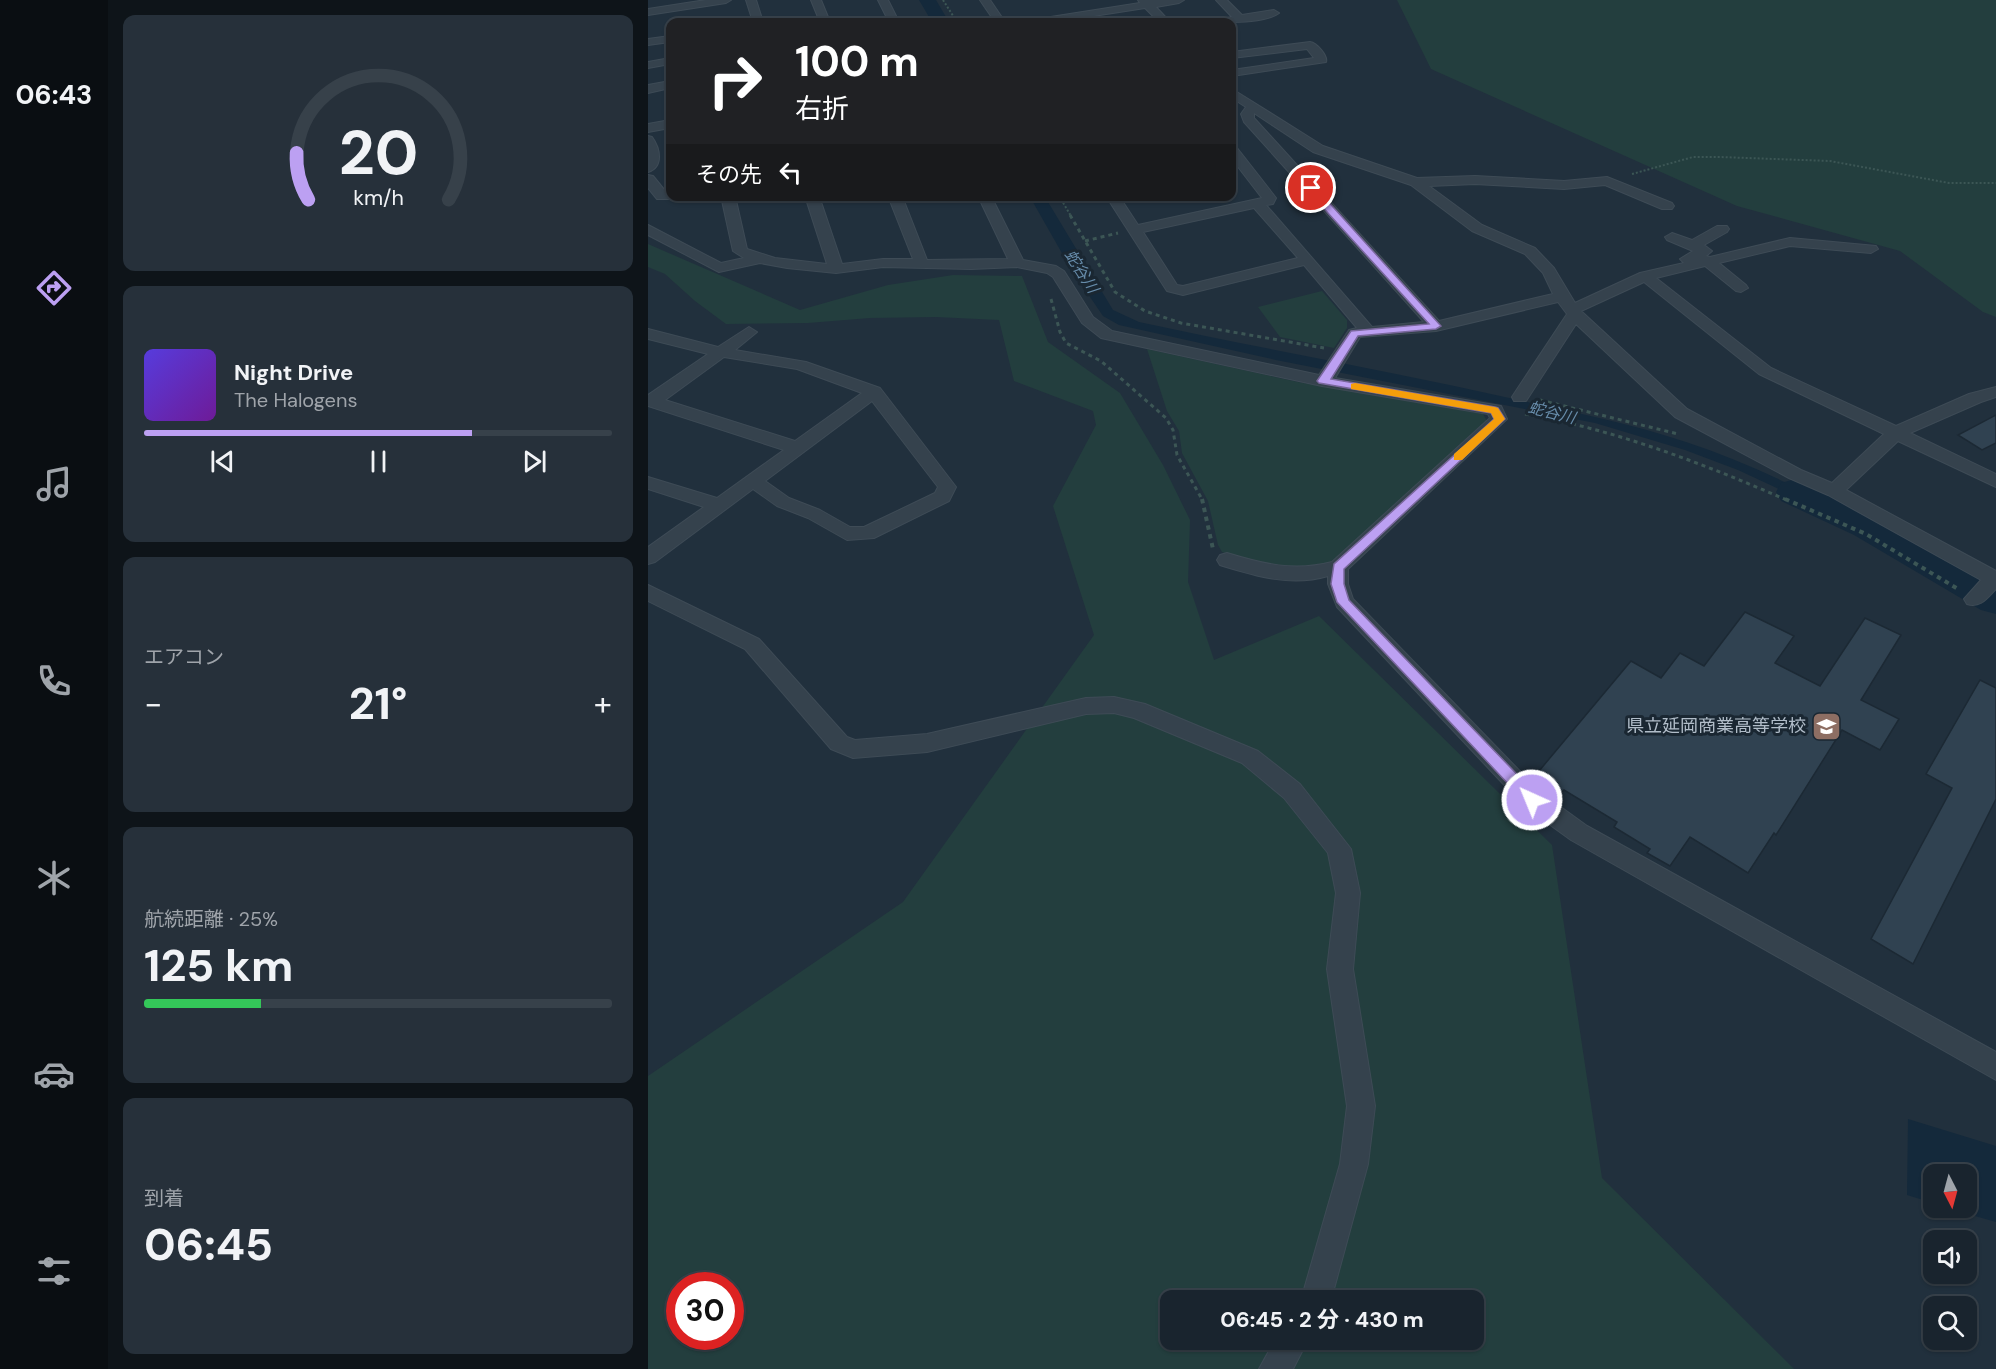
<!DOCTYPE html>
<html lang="ja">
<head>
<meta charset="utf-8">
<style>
  body { margin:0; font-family:"DM Sans","Noto Sans JP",sans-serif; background:#26303a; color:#f1f3f6; height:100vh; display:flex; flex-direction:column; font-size:22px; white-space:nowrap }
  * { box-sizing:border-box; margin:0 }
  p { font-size:20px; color:#9fa4aa }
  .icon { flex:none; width:33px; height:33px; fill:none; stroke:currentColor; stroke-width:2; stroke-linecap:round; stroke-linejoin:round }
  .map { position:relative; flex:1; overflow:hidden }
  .details { display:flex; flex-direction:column; gap:15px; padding:15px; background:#0e1419; width:540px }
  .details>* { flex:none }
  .guide { position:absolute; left:18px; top:18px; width:570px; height:183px; border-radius:12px; box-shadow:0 2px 4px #0004,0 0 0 2px #37414a; background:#202124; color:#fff; overflow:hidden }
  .needle { width:39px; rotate:174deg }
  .controls { position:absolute; left:1275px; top:1164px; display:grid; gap:12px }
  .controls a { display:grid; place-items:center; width:54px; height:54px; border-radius:12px; background:#19242e; box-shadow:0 2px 4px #0004,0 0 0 2px #37414a; font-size:30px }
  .speed { position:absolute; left:18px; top:1272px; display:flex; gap:12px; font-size:30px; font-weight:700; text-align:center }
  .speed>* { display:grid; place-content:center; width:78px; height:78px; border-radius:50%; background:#19242e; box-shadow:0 2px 4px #0004,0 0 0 2px #37414a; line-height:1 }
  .speed .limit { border:9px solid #d22; background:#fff; color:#111 }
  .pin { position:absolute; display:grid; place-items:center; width:51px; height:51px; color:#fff; margin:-26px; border:3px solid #fff; border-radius:50%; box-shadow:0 2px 6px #0007 }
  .me { position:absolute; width:66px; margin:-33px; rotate:316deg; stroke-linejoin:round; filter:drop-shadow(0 0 4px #0008) }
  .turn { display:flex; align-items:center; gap:21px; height:126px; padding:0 30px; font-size:27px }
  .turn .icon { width:78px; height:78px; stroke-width:2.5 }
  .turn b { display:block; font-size:42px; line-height:51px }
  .then { display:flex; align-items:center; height:57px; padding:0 30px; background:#0003; gap:12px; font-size:22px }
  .big { font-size:45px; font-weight:700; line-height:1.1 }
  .details .widget { flex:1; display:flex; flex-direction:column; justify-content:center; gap:9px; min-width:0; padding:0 21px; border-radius:12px; background:#26303a }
  .details .dial { align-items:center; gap:0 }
  .dial svg { height:156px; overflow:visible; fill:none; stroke:#37414a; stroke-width:7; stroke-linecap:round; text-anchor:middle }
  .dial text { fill:#f1f3f6; stroke:none }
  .song { display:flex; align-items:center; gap:18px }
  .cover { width:72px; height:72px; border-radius:9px; background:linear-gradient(135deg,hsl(250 70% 55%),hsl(280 70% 35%)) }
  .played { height:6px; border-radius:3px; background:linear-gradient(90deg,#bca0f2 70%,#37414a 70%) }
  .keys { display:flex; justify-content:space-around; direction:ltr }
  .heat { display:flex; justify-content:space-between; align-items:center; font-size:33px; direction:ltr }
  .charge { height:9px; border-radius:4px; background:linear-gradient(90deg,#34c759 25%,#37414a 0) }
  .trip { position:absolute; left:512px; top:1290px; width:324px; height:60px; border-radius:12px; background:#19242e; box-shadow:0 2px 4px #0004,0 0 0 2px #37414a; font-weight:700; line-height:60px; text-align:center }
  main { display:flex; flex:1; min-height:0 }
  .tabs { display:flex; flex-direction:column; width:108px; justify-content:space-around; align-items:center; background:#0a0e12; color:#9fa4aa }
  .tabs .icon { width:42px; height:42px }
  .tabs .current { color:#bca0f2 }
  .tabs b { font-size:27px; color:#f1f3f6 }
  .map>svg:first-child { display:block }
  .green { fill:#233e3e; fill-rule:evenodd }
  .water { fill:#14293b }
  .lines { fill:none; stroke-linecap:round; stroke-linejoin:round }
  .river { fill:#14293b; fill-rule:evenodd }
  .building { fill:#304251; stroke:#1c2934; stroke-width:1.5 }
  .street-casing { stroke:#3e4b56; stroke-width:2 }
  .path-far2 { stroke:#3c5655; stroke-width:2; stroke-dasharray:2 2; stroke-linecap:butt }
  .path-far1 { stroke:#3c5655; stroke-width:3; stroke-dasharray:4 4; stroke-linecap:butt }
  .path { stroke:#3c5655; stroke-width:4; stroke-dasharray:4.5 4.5; stroke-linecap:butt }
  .street { fill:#35424d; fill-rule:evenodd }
  .route { fill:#bca0f2; stroke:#7a689d; stroke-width:1.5 }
  .slow { fill:#f59e0b }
  .labels { text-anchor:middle; stroke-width:6; stroke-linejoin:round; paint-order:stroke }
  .far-water-label { font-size:16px; font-style:italic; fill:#678caa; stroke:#1a2732 }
  .poi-label { font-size:18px; fill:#b1bdc9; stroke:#1a2732; text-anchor:end }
</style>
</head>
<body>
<main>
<nav class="tabs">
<b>06:43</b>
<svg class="icon current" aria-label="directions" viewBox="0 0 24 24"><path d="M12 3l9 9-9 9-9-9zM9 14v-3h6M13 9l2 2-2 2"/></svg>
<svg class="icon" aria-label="music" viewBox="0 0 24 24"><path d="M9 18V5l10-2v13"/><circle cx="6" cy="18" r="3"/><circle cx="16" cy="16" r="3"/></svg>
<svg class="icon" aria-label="phone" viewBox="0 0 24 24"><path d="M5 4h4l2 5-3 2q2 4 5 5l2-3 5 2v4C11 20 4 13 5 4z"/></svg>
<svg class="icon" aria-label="climate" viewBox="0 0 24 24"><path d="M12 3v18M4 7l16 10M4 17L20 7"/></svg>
<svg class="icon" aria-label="car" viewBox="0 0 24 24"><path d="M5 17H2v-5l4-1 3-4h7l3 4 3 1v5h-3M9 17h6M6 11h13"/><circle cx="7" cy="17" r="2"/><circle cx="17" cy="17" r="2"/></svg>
<svg class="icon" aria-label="filters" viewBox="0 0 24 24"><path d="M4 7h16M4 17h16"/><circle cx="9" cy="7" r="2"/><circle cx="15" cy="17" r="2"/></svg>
</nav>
<section class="details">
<div class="widget dial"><svg viewBox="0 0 100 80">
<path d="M14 69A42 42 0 1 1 86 69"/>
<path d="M14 69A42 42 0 0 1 8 45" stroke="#bca0f2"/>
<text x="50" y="56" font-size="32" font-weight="700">20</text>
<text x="50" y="72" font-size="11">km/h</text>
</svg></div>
<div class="widget">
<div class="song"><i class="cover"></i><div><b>Night Drive</b><p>The Halogens</p></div></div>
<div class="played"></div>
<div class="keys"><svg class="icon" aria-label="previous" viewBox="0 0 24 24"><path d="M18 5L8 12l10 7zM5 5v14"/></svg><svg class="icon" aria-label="pause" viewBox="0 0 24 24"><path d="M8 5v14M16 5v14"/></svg><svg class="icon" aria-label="next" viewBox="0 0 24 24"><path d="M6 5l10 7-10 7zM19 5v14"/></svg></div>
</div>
<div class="widget"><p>エアコン</p>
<div class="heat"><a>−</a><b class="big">21°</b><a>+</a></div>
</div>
<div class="widget"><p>航続距離 · 25%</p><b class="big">125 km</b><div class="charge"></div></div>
<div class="widget"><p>到着</p><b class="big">06:45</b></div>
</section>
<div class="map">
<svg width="1348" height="1369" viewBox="0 0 1348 1369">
  <rect width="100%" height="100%" fill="#21303d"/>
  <!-- green -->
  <g class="green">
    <path d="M749 0H1348V317L1335 312 1252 251 1089 206 783 69Z"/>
    <path d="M0 244 152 310 240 285 305 275 374 276 400 342 472 393 515 465 542 520 540 582 566 660 671 616 904 845 954 1178 1146 1369H0V1076L255 902 446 635 405 506 448 425 445 411 366 381 351 320 288 317 222 318 160 323 78 324 47 301 17 274 0 267ZM32 1286H82V1336H32ZM522 1300H825V1340H522Z"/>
    <path d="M674 291 699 320V328L686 348 632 337 610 307Z"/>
    <path d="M499 349 650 382 835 414 840 423 681 566C644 574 609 564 574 552L570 545 560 501 534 453 531 431 519 411Z"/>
  </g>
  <!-- water -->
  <g class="water">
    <path d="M271 0H288L301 22H284Z"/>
    <path d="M382 197H397L465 310 491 322C616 349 742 371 866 399 924 412 982 423 1038 442 1147 478 1247 541 1348 595V601L1228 534 1090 470 1037 450 947 423 628 360 471 325 455 316 423 269Z"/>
    <path d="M1260 1119 1348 1146V1222L1299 1208H1318V1174H1286L1285 1203 1259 1195Z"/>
  </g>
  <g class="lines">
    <!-- river -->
    <path class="river" d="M1147 479 1234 515 1348 580V614L1333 610 1206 535 1133 501 1128 492 1133 483Z"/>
  </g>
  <!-- building -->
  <g class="building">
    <path d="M1348 415V443L1334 450 1310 435Z"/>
    <path d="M1097 612 1146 636 1127 663 1172 686 1217 618 1253 635 1213 700 1251 719 1232 750 1194 730 1128 835 1126 833 1100 873 1042 837 1022 866 999 853 1002 849 966 827 969 822 916 790 913 793 886 777 983 661 1013 678 1032 653 1056 666Z"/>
    <path d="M1332 680 1348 688V799L1265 964 1223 939 1304 788 1278 774Z"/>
  </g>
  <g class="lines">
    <defs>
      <g id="street">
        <path d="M58 0H83L78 3 0 15V9Z"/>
        <path d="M98 0H108L115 22H105Z"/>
        <path d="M163 0H173L182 22H172Z"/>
        <path d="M230 0H240L251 22H241Z"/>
        <path d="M332 0H342L357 22H347Z"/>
        <path d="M490 0H536L531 3 508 7 522 22H511L497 8 407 22H385L390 19 492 3Z"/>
        <path d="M568 0H579L594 15 626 10 631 13C618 23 584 22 568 22L569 20 584 17Z"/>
        <path d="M22 36V42L0 45V39Z"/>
        <path d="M662 42C669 43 680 56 678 62L584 76V70L666 58 659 49 584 58V52Z"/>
        <path d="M22 58V64L0 68V62Z"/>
        <path d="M22 81V88L0 93V85Z"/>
        <path d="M584 89 675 146 769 178 827 176 916 181 959 177 1024 203 1026 206 1024 209H1014L957 185 916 189 827 184 781 186 834 225 887 248 906 268 927 303 992 273 1036 263 1032 259 1045 251 1019 240 1017 237 1024 233 1044 240 1069 226H1079L1081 229 1079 232 1056 245 1064 251 1058 256 1062 257 1142 238 1228 246 1230 249 1223 253 1142 246 1071 263 1098 285 1100 288 1093 292 1088 291 1057 266 1008 278 1123 368 1248 426 1321 394 1348 387V397L1333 402 1262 433 1348 474V487L1250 441 1198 490 1348 571V589C1339 598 1333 608 1319 604L1316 599 1333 580 1180 495 1141 478 1027 417 928 324 878 401H866L864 397 919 314 910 302 788 331 712 337 687 378 847 405 853 406 859 419 700 569V584L705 599 892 792 939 826 1348 1052V1080L923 840 876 806 689 607 680 584V576C643 587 608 576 572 565L569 560 572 555 579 553C615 564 646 572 684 562L842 418 840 414 674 386 453 338 434 323 405 277 399 273 369 267 323 269 235 267 188 273 139 268 112 263 71 272 0 235V225L73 263 96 258 85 251 73 196H87L99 249 127 258 179 264 157 196H171L194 264 235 259H265L240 196H254L279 260 360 259 330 196H343L375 260 408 266 416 271 445 317 464 331 671 375 701 330 709 328 656 265 535 295 519 291 458 196H471L490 225 614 198 584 159V147L589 148 628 198 625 204 618 205 724 327 776 322 596 122 593 114 598 107 584 98ZM606 113 665 152 763 185 824 231 877 254 895 273 905 294 791 321 606 118ZM606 208 650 258 535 286 529 285 495 232ZM996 282 1111 374 1236 434 1184 483 1153 470 1039 409 933 311Z"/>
        <path d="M22 120V128L0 132V124Z"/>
        <path d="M0 136 4 137C12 148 16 167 0 172Z"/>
        <path d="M0 175 5 176 18 192H22V196H28L27 199H9L0 188Z"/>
        <path d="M101 327 109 332 87 350 158 362 232 388 308 487 301 501 226 538 199 540 160 518 129 506 105 489 7 562 0 564V547L56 507 0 489V477L69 498 136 450 0 406V395L60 354 0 339V329L70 347ZM76 357 149 369 214 393 147 441 17 400ZM224 401 290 487 287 493 216 527H202L172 510 141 498 117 481Z"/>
        <path d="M0 585 111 639 199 737 207 740 279 734 438 698 466 697 497 704 610 751 652 784 703 849 712 893 705 969 727 1106 720 1164 683 1300H653L692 1164 699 1106 679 969 688 893 680 853 636 798 594 763 486 718 466 713 438 714 279 752 205 758 183 749 97 649 0 601Z"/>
        <path d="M627 1340H660L645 1369H611Z"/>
      </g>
    </defs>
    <!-- street casing -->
    <use href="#street" class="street-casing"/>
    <!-- path-far2 -->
    <g class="path-far2">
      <path d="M295 0 309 22"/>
      <path d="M984 174 1045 157H1072L1182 161 1301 183H1348"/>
      <path d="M411 196 423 216"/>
    </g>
    <!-- path-far1 -->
    <g class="path-far1">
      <path d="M422 215 467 292 497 311 533 323 676 348"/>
      <path d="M437 241 470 233"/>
      <path d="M403 299 412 332 418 343 453 361 518 418 525 430 529 455 555 501"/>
      <path d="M892 400 1030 434"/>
      <path d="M877 414C969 430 1056 464 1141 501"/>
    </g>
    <!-- path -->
    <g class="path">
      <path d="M554 499 565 549"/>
      <path d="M1137 499 1218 534 1310 589"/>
    </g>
    <!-- street -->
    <use href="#street" class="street"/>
  </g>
  <!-- route -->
  <path class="route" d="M659 186H666L793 326 788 329 710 336 683 379 847 407 850 408 857 419 696 569V584L701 600 889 795 891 800 889 804 884 806 879 804 689 602 683 584 686 564 846 419 843 413 671 383 669 381 703 331 781 324 659 190Z"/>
  <!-- slow -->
  <path class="slow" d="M707 383 847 407 850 408 857 419 814 460H806V454L846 419 843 413 703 389V384Z"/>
  <!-- icons -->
  <defs>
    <symbol id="school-square" viewBox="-11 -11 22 22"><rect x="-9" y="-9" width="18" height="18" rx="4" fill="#8d6e63" stroke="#1a2732"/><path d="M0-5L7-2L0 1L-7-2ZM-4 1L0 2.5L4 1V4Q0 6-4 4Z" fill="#fff"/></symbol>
  </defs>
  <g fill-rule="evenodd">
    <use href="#school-square" x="1162" y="710" width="33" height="33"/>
  </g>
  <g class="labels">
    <!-- far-water labels -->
    <g class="far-water-label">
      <text transform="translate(434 271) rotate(57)" y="6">蛇谷川</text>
      <text transform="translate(904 412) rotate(14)" y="6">蛇谷川</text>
    </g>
    <!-- poi labels -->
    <g class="poi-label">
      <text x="1158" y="732">県立延岡商業高等学校</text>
    </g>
  </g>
</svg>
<div class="controls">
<a><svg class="needle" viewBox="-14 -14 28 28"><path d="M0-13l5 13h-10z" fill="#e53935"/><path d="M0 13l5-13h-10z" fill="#9fa4aa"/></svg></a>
<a><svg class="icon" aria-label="sound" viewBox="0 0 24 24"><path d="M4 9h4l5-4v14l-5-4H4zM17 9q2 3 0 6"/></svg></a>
<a><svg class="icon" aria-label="search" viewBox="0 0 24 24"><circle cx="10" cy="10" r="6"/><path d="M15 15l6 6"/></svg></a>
</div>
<div class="speed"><div class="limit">30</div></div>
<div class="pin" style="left:663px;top:188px;background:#d93025"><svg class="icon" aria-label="arrive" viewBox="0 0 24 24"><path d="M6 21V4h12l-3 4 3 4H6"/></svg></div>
<svg class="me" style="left:884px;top:800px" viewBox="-20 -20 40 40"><circle r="17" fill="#bca0f2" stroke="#fff" stroke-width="3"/><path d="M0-11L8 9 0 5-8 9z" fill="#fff"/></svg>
<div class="trip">06:45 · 2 分 · 430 m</div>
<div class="guide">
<div class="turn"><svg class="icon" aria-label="right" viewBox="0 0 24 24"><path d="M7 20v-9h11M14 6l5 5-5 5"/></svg><div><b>100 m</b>右折</div></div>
<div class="then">その先<svg class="icon" aria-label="left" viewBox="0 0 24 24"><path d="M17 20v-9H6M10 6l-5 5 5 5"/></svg></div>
</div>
</div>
</main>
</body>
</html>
